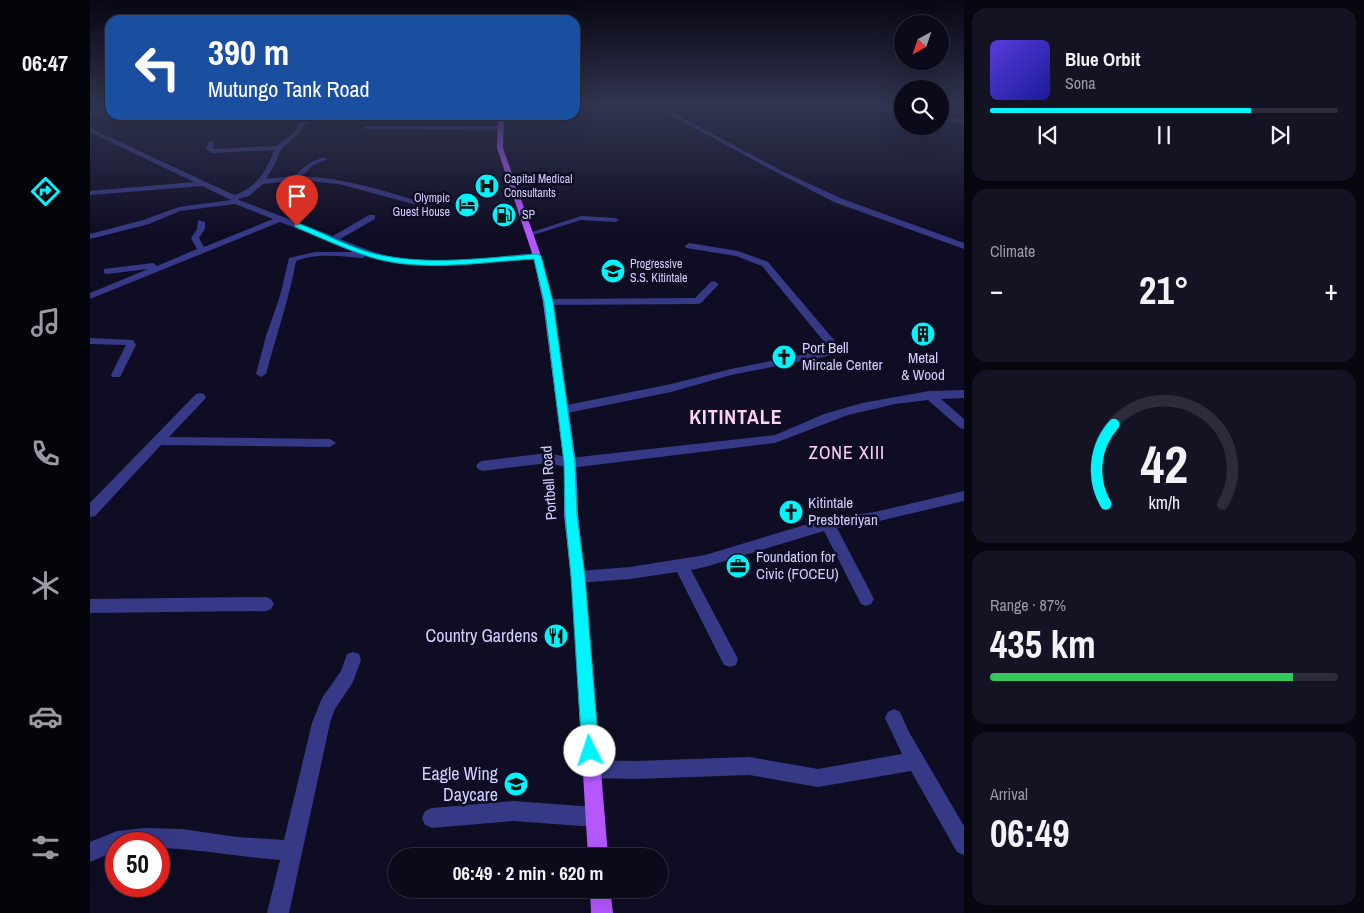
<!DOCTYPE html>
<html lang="en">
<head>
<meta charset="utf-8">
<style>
  body { margin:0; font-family:"Archivo Narrow",sans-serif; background:#141324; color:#f1f3f6; height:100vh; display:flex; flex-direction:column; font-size:19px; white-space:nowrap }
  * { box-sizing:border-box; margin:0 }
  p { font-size:16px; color:#9a9aa3 }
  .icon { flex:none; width:28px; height:28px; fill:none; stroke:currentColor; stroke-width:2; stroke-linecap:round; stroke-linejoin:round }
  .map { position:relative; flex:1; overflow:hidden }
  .details { display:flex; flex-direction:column; gap:8px; padding:8px; background:#06060f; width:400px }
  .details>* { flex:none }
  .banner { position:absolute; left:15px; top:15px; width:475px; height:105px; border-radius:15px; box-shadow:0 5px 20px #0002,0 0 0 1px #2b2b3a; background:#1a4fa0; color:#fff; overflow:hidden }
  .needle { width:32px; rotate:220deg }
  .tools { position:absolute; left:804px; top:15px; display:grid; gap:10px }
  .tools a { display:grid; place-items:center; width:55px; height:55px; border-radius:50%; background:#0b0a1b; box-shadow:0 5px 20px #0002,0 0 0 1px #2b2b3a; font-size:25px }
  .speed { position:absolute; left:15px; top:832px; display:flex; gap:10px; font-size:25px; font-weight:700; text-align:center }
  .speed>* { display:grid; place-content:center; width:65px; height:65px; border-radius:50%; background:#0b0a1b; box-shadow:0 5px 20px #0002,0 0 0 1px #2b2b3a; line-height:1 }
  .speed .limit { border:8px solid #d22; background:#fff; color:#111 }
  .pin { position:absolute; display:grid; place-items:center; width:42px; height:42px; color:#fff; margin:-51px -21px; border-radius:50% 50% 50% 0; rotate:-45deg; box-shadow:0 0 5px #0007 }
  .pin .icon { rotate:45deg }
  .me { position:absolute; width:55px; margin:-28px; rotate:356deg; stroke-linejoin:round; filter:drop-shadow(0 0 4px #0008) }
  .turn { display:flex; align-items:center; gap:18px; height:105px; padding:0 20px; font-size:22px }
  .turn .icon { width:65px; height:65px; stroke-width:2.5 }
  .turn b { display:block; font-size:35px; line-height:42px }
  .big { font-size:38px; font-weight:700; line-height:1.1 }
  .details .widget { flex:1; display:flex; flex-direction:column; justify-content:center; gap:8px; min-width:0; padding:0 18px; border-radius:15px; background:#141324 }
  .details .dial { align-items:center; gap:0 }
  .dial svg { height:130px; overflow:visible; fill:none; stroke:#2b2b3a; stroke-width:7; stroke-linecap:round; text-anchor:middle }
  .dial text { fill:#f1f3f6; stroke:none }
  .song { display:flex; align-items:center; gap:15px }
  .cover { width:60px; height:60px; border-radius:8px; background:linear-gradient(135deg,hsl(250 70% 55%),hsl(240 70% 35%)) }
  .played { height:5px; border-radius:2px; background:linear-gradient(90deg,#00f4fb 75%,#2b2b3a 75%) }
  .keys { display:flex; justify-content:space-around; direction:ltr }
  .heat { display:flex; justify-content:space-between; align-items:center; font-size:28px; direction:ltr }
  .charge { height:8px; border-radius:4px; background:linear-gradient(90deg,#34c759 87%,#2b2b3a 0) }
  .trip { position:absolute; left:298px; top:848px; width:280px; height:50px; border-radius:25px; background:#0b0a1b; box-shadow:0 5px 20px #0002,0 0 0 1px #2b2b3a; font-weight:700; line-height:50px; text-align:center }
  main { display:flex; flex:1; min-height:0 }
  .menu { display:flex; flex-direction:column; width:90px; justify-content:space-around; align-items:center; background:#04040b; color:#9a9aa3 }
  .menu .icon { width:35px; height:35px }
  .menu .current { color:#00f4fb }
  .menu b { font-size:22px; color:#f1f3f6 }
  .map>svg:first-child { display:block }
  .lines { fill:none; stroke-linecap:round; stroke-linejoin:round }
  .minor { fill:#363985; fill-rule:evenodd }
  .major { fill:#b457ff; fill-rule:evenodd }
  .route { fill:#00f4fb; stroke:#009fa3 }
  .labels { text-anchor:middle; stroke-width:5; stroke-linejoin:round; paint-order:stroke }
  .far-poi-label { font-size:12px; fill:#d2d0ff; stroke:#0f0d24; text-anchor:start }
  .poi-label { font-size:15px; fill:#d2d0ff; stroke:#0f0d24; text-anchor:start }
  .street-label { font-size:15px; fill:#d2d0ff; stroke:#0f0d24 }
  .quarter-label { font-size:18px; letter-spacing:1px; fill:#ffd2f2; stroke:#0f0d24 }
  .near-poi-label { font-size:18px; fill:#d2d0ff; stroke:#0f0d24; text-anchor:end }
  .district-label { font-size:20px; font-weight:bold; letter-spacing:1px; fill:#ffd2f2; stroke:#0f0d24 }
</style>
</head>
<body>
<main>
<nav class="menu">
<b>06:47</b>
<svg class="icon current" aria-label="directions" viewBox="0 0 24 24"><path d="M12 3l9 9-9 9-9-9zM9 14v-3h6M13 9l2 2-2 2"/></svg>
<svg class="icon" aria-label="music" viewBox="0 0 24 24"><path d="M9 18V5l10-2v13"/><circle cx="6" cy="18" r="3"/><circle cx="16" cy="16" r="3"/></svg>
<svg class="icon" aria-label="phone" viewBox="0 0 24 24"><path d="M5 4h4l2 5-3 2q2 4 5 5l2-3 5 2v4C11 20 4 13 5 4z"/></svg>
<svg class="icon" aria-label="climate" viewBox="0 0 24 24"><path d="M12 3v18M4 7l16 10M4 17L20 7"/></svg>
<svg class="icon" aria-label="car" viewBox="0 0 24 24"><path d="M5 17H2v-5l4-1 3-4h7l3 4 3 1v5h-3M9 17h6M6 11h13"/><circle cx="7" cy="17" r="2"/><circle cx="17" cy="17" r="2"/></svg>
<svg class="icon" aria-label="filters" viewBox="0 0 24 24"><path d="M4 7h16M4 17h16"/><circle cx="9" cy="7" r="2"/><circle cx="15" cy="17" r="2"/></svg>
</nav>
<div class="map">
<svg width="874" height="913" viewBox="0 0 874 913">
  <rect width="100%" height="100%" fill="#0f0d24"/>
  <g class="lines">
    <!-- minor -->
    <g class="minor">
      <path d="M562 105H569L690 170 750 198 874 243V249L744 202 686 172Z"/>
      <path d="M763 105H775L812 112V116Z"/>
      <path d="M16 112V114L0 117V113Z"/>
      <path d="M216 115H222L207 135 191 149 187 160 176 179 204 176 219 163 234 157 237 159 236 160 223 165 212 176C252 178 289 189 327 201V205L249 184 210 180 173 184 159 196 148 199 149 200 243 236 279 215H285V219L250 239C264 244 279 251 294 255 343 266 397 257 447 253L451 256 447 259C392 262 328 274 276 254L275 257 272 258C252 256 225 253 206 261 199 300 186 336 176 374L171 377 166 374 176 336 190 296 199 258 225 252H271L190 222 0 299V293L58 269 17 274 14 273V269L63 263 67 266 107 249 101 238 107 229 108 220 115 222V229L109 238 114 247 183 219 145 204 90 211 59 224 0 239V234L53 220 89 207 141 200 112 186 0 195V191L104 182 0 132V128L144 195C165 189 177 171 184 150L122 153 116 149 119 141 124 142 123 149 186 146 203 133Z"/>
      <path d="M850 117 874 119V123L850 121Z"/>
      <path d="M275 126H411L414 128 411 130 273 129Z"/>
      <path d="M491 216 525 218 529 220 525 222 491 220 440 236 436 234Z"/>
      <path d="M599 243 648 251 678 262 750 347 751 349 743 355 641 375 581 392 472 414 468 413 466 410 468 407 472 406 581 384 641 369 740 349 672 266 646 256 596 248 595 246Z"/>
      <path d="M624 281 629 284 627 286 611 303 608 304 458 305 453 302 458 299 605 298 621 282Z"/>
      <path d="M0 338 43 340 46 345 30 377H22L21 375 36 345 0 344Z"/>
      <path d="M874 390V398L851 399 874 419V429L870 428 838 400 805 404 758 415 685 443 480 468 458 463 392 471 388 469 386 466 388 463 392 461 458 453 480 458 685 435 734 414 772 403 839 391Z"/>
      <path d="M110 393 114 394 116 397 114 400 79 437 240 439 246 443 240 447 71 445 5 516 0 517V503L106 394Z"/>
      <path d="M874 491V501L785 522 747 528 784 599 781 604 776 606 771 604 734 531 615 567 601 570 648 659 646 665 640 667 634 665 587 572 540 579 488 583 483 582 481 577 483 572 488 571 540 567 615 555 738 518 785 512Z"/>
      <path d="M176 597 181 599 184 604 181 609 176 611 0 613V599Z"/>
      <path d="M263 652 269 654 271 660 263 682 245 709 240 723 199 913H177L190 860C149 857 109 849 69 848V844H26V851L0 862V842L27 831 54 828 92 829 147 837 194 840 222 723 232 698 251 671 257 654Z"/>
      <path d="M804 709 810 712 819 732 874 826V855L867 852 821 771 728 787 659 775 545 779 501 778 494 776 492 769 494 762 501 760 545 761 659 757 728 769 812 754 795 718 798 712Z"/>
      <path d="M423 801 505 807 512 810 515 817 512 824 505 827 423 821 342 828 335 825 332 818 335 811 342 808Z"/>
    </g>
    <!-- major -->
    <g class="major">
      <path d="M408 115H414L413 148 451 256 463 302 486 463 488 515 495 577 518 856H498L481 577 474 515V463L453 302 443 256 407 148Z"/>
      <path d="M500 889H520L523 913H501Z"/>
    </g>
  </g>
  <!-- sky -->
  <linearGradient id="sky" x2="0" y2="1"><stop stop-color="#080714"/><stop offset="0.45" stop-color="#313550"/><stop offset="1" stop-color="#313550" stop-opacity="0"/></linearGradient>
  <rect width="874" height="233" fill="url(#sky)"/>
  <!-- route -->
  <path class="route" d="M205 224H210C234 233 261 248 286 254 338 266 394 258 447 254L451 256 463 302 485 463 487 515 495 577 509 751 506 757 500 759 494 757 492 751 481 577 475 515 474 463 454 302 444 259C391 262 331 273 280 257 254 249 229 237 205 227Z"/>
  <!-- icons -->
  <defs>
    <symbol id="hospital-disc" viewBox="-11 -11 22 22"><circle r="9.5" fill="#00f4fb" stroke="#0f0d24"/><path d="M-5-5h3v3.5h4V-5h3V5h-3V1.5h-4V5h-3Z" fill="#111"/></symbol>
    <symbol id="hotel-disc" viewBox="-11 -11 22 22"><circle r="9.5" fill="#00f4fb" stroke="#0f0d24"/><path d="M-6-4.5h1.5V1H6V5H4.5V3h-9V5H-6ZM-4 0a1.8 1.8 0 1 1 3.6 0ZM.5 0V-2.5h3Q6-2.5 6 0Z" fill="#111"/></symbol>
    <symbol id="fuel-disc" viewBox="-11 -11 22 22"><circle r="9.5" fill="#00f4fb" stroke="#0f0d24"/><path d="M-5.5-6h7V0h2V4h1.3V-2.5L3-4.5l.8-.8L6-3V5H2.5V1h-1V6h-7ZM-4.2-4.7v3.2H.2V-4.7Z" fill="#111"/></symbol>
    <symbol id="school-disc" viewBox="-11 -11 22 22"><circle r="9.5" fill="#00f4fb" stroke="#0f0d24"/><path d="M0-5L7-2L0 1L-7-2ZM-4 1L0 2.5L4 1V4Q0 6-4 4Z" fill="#111"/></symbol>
    <symbol id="building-disc" viewBox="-11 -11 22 22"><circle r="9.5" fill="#00f4fb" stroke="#0f0d24"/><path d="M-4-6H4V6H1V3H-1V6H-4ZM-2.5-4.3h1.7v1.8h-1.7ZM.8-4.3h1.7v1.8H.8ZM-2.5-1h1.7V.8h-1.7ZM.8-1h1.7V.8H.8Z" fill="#111"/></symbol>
    <symbol id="church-disc" viewBox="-11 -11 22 22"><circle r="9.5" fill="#00f4fb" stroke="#0f0d24"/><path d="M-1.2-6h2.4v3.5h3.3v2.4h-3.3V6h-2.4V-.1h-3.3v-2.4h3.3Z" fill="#111"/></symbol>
    <symbol id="office-disc" viewBox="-11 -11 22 22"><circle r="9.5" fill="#00f4fb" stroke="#0f0d24"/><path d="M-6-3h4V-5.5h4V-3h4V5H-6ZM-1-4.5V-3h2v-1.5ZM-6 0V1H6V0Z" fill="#111"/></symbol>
    <symbol id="restaurant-disc" viewBox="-11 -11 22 22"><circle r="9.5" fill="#00f4fb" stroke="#0f0d24"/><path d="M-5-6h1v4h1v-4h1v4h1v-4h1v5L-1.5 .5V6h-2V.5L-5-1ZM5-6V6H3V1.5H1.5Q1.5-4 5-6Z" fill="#111"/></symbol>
  </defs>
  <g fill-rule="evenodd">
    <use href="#hospital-disc" x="383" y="172" width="28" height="28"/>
    <use href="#hotel-disc" x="363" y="191" width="28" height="28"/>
    <use href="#fuel-disc" x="400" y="201" width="28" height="28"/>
    <use href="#school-disc" x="509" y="257" width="28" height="28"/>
    <use href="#building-disc" x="819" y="320" width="28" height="28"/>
    <use href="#church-disc" x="680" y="343" width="28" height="28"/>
    <use href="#church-disc" x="687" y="498" width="28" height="28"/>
    <use href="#office-disc" x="634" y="552" width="28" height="28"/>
    <use href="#restaurant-disc" x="452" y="622" width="28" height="28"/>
    <use href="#school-disc" x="412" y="770" width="28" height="28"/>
  </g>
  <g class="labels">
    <!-- far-poi labels -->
    <g class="far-poi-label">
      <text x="414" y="183">Capital Medical<tspan x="414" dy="14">Consultants</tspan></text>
      <text x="360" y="202" text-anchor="end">Olympic<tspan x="360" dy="14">Guest House</tspan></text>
      <text x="432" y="219">SP</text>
      <text x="540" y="268">Progressive<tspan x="540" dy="14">S.S. Kitintale</tspan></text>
    </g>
    <!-- poi labels -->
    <g class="poi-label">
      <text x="712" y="353">Port Bell<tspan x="712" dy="17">Mircale Center</tspan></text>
      <text x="833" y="363" text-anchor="middle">Metal<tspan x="833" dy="17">&amp; Wood</tspan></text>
      <text x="718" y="508">Kitintale<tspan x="718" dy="17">Presbteriyan</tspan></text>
      <text x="666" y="562">Foundation for<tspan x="666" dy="17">Civic (FOCEU)</tspan></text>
    </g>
    <!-- street labels -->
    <g class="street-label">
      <text transform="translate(459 483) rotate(-94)" y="5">Portbell Road</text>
    </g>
    <!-- quarter labels -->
    <g class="quarter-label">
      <text x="757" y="459">ZONE XIII</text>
    </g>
    <!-- near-poi labels -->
    <g class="near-poi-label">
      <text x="448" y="642">Country Gardens</text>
      <text x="408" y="780">Eagle Wing<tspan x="408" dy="21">Daycare</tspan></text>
    </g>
    <!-- district labels -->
    <g class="district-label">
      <text x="646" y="424">KITINTALE</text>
    </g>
  </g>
</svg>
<div class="tools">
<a><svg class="needle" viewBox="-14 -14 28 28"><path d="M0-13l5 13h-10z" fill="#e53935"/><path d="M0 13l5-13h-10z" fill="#9a9aa3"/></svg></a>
<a><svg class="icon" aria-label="search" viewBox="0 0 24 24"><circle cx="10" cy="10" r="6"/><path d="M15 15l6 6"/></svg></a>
</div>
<div class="speed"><div class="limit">50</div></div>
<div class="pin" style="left:207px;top:226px;background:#d93025"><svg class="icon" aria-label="arrive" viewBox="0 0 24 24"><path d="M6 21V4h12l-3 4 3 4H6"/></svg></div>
<svg class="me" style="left:500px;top:751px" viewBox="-20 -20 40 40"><circle r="19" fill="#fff"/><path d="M0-13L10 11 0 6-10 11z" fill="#00f4fb"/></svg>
<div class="trip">06:49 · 2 min · 620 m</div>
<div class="banner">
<div class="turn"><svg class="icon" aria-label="left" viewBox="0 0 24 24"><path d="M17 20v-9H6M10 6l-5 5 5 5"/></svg><div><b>390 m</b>Mutungo Tank Road</div></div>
</div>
</div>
<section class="details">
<div class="widget">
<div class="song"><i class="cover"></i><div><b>Blue Orbit</b><p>Sona</p></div></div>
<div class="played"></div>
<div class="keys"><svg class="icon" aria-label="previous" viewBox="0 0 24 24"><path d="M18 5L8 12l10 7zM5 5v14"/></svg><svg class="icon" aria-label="pause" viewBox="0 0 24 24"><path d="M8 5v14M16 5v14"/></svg><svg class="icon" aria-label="next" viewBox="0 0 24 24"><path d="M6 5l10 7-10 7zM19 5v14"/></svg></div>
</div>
<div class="widget"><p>Climate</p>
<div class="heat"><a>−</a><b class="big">21°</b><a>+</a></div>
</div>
<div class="widget dial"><svg viewBox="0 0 100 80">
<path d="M14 69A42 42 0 1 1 86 69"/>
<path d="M14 69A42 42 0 0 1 19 20" stroke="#00f4fb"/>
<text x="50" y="56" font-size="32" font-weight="700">42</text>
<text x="50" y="72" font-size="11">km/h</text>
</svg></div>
<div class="widget"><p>Range · 87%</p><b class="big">435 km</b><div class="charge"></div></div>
<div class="widget"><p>Arrival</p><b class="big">06:49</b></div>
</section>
</main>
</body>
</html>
